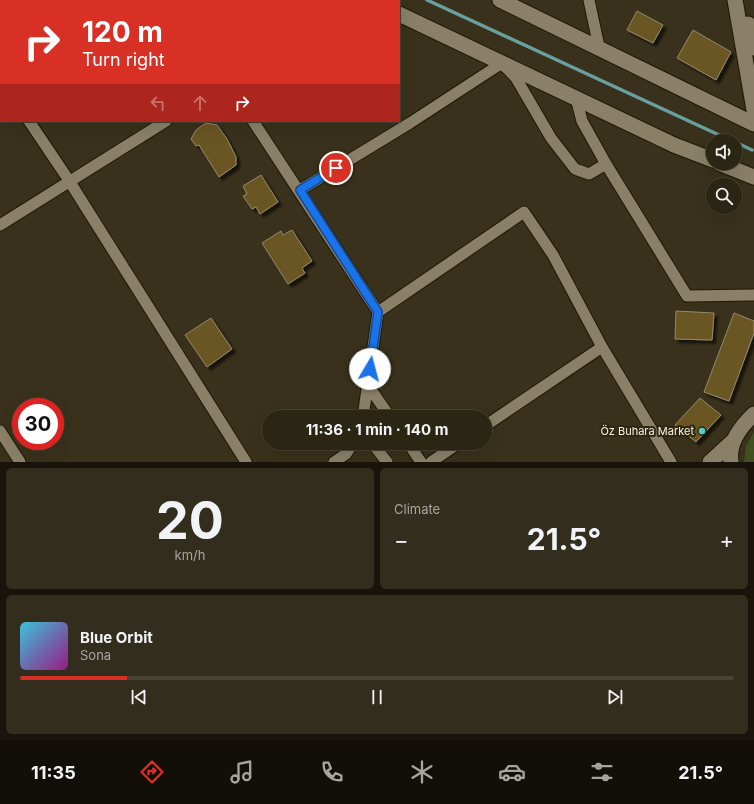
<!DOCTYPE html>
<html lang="en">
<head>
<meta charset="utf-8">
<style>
  body { margin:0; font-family:Inter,sans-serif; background:#332d1d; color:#f1f3f6; height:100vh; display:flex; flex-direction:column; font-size:15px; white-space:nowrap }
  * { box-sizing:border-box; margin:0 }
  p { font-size:13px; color:#a6a5a0 }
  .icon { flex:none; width:22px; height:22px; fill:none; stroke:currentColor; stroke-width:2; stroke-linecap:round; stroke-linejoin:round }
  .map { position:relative; height:462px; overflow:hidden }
  .panel { display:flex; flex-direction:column; gap:6px; padding:6px; background:#18140b; flex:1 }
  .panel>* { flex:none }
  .banner { position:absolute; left:0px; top:0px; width:400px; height:122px; box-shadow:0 4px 16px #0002,0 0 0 1px #474234; background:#d93025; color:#fff; overflow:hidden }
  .tools { position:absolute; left:706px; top:134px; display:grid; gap:8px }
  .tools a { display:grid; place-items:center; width:36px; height:36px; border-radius:50%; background:#2b2514; box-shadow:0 4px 16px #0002,0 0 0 1px #474234; font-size:20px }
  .speed { position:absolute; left:12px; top:398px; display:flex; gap:8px; font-size:20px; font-weight:700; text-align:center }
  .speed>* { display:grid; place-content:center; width:52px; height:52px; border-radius:50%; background:#2b2514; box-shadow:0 4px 16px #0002,0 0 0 1px #474234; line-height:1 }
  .speed .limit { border:6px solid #d22; background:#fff; color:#111 }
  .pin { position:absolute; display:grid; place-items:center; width:34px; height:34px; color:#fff; margin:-17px; border:2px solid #fff; border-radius:50%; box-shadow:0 1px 4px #0007 }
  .me { position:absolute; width:44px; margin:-22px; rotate:8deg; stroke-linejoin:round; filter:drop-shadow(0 0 3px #0008) }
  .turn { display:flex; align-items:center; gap:14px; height:84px; padding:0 16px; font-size:18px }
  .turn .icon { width:52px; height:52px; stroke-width:2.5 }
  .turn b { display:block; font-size:28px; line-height:34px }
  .lanes { display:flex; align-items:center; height:38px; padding:0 16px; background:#0003; justify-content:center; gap:20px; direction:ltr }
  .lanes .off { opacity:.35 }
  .big { font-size:30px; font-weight:700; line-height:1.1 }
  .panel .card { flex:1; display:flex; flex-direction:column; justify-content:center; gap:6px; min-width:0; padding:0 14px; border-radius:6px; background:#332d1d }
  .panel .dial { align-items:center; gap:0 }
  .dial b { font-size:52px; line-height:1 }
  .song { display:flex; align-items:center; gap:12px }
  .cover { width:48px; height:48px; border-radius:6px; background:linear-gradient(135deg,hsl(190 70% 55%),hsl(310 70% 35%)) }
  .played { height:4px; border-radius:2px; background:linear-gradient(90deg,#d93025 15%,#474234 15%) }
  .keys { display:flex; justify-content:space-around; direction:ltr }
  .heat { display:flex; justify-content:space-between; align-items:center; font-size:22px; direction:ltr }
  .panel .tiles { flex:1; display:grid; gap:6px; grid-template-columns:1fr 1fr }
  .card:last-child { grid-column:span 2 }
  .trip { position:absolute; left:262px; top:410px; width:230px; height:40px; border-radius:20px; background:#2b2514; box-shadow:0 4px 16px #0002,0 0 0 1px #474234; font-weight:700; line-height:40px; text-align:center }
  .tabs { display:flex; height:64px; justify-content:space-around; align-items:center; background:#110f08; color:#a6a5a0 }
  .tabs .icon { width:28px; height:28px }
  .tabs .active { color:#d93025 }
  .tabs b { font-size:18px; color:#f1f3f6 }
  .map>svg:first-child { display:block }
  .green { fill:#415021 }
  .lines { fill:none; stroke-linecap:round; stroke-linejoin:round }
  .stream { stroke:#699f9f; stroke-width:3.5 }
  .building { fill:#6a5721; stroke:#938970; filter:url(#shadow) }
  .street-casing { stroke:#201804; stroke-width:13 }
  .secondary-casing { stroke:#201804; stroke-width:17 }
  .street { stroke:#8a8068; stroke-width:11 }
  .secondary { stroke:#8a8068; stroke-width:15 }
  .route-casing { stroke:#114b97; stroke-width:10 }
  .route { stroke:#1a73e8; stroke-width:7 }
  .poi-dot { fill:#57cec1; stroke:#2f2711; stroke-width:1.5 }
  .labels { text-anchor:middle; stroke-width:4; stroke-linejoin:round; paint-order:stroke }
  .poi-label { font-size:11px; fill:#f8f3e6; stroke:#2f2711; text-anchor:end }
</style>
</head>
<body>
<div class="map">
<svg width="754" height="462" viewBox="0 0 754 462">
  <defs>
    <filter id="shadow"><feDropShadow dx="3.5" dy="3.5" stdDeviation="1" flood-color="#0009"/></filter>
  </defs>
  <rect width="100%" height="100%" fill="#39311b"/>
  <!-- green -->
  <path class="green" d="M754 432V462H744L746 446Z"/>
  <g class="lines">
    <!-- stream -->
    <g class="stream">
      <path d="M427 0 732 141"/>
      <path d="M735 142 752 150"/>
    </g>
  </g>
  <!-- building -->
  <g class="building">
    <path d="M637 11 663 25 653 43 627 30Z"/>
    <path d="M693 30 731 52 716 80 677 58Z"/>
    <path d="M206 123 217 125 227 139 236 157V165L219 177 199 145 196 146 191 139 196 130Z"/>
    <path d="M261 175 278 202 260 214 256 207 252 209 243 196 247 194 243 186Z"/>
    <path d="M292 230 312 261 302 268 305 273 288 284 262 243 281 231 283 235Z"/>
    <path d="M676 311 714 313 712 340 675 339Z"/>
    <path d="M734 313 754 321V333L729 401 704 392Z"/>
    <path d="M211 318 232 349 207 367 185 335Z"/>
    <path d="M700 398 721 415 696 442 675 425Z"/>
  </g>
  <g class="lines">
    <defs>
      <g id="street">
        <path d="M104 0 106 1"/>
        <path d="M589 0 599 47"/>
        <path d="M0 1 2 0"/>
        <path d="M35 1 37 0"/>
        <path d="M263 1 264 0"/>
        <path d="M0 27 1 26"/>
        <path d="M0 78 1 79"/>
        <path d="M576 98 582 121 606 164 687 296 754 295"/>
        <path d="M29 121 68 179 246 462"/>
        <path d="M253 121 378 312 363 417"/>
        <path d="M300 190 410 123 502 63 516 78 551 138 575 169 589 174 606 164"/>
        <path d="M0 225 166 121"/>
        <path d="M378 312 524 212 553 255 602 347 671 462"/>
        <path d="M367 384 390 417"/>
        <path d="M485 426 602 347"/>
        <path d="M0 431 20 462"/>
        <path d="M372 443 387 462"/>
        <path d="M408 443 421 462"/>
        <path d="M334 462 346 454 353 443"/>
        <path d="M431 462 459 443"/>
      </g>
      <g id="secondary">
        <path d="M369 0 371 1"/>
        <path d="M500 0 754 124"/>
        <path d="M735 0 754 110"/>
        <path d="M399 14 674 145 713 160"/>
        <path d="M748 24 754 48"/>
        <path d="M719 163 754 177"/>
        <path d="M710 462 734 440"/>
        <path d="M731 462C728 443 741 426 754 414"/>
      </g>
    </defs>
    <!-- street casing -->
    <use href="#street" class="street-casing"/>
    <!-- secondary casing -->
    <use href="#secondary" class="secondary-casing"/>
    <!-- street -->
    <use href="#street" class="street"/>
    <!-- secondary -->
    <use href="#secondary" class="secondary"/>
  </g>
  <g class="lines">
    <defs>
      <path id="route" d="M336 168 300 190 378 312 370 369"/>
    </defs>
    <!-- route casing -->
    <use href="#route" class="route-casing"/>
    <!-- route -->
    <use href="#route" class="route"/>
  </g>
  <!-- markers -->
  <circle class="poi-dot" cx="702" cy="431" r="4"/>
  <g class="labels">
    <!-- poi labels -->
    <g class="poi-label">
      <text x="694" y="435">Öz Buhara Market</text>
    </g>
  </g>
</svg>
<div class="tools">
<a><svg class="icon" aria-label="sound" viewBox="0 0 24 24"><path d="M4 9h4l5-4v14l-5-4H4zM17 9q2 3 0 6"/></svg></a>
<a><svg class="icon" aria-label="search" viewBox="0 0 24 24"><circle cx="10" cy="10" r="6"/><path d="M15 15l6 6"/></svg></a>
</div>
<div class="speed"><div class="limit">30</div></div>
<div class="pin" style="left:336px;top:168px;background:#d93025"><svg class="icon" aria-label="arrive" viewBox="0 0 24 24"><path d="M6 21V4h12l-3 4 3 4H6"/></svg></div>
<svg class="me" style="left:370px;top:369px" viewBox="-20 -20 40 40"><circle r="19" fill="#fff"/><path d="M0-13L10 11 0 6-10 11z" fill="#1a73e8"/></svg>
<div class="trip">11:36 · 1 min · 140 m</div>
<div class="banner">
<div class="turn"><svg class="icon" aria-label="right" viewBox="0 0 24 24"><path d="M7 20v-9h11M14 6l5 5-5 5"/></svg><div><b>120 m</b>Turn right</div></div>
<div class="lanes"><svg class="icon off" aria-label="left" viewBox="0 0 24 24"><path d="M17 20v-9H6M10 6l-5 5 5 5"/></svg><svg class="icon off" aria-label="ahead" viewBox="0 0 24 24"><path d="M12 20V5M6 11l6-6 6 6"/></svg><svg class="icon" aria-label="right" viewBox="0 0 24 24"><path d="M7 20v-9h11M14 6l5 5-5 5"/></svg></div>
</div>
</div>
<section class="panel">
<div class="tiles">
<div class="card dial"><b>20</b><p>km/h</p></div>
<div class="card"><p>Climate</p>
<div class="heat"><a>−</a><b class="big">21.5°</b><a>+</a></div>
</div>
<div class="card">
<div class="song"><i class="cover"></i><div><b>Blue Orbit</b><p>Sona</p></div></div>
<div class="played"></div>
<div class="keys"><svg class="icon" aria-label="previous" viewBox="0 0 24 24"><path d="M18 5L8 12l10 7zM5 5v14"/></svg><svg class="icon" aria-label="pause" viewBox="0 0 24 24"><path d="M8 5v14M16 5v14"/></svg><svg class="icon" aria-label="next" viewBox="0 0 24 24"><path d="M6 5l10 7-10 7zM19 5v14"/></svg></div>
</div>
</div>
</section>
<nav class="tabs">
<b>11:35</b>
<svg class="icon active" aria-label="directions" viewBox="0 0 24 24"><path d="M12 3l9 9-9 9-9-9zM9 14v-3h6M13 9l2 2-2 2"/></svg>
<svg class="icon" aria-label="music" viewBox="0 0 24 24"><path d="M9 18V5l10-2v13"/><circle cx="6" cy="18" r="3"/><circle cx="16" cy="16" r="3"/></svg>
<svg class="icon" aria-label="phone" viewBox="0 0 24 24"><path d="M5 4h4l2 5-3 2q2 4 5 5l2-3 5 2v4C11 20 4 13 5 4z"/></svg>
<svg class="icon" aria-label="climate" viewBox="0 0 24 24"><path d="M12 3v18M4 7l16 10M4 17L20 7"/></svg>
<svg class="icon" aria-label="car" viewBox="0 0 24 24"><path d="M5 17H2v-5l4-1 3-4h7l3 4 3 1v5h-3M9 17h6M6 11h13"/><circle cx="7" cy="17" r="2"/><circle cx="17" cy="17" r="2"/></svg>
<svg class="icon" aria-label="filters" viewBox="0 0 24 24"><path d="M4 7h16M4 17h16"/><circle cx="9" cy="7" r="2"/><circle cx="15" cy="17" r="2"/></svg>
<b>21.5°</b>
</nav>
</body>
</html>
